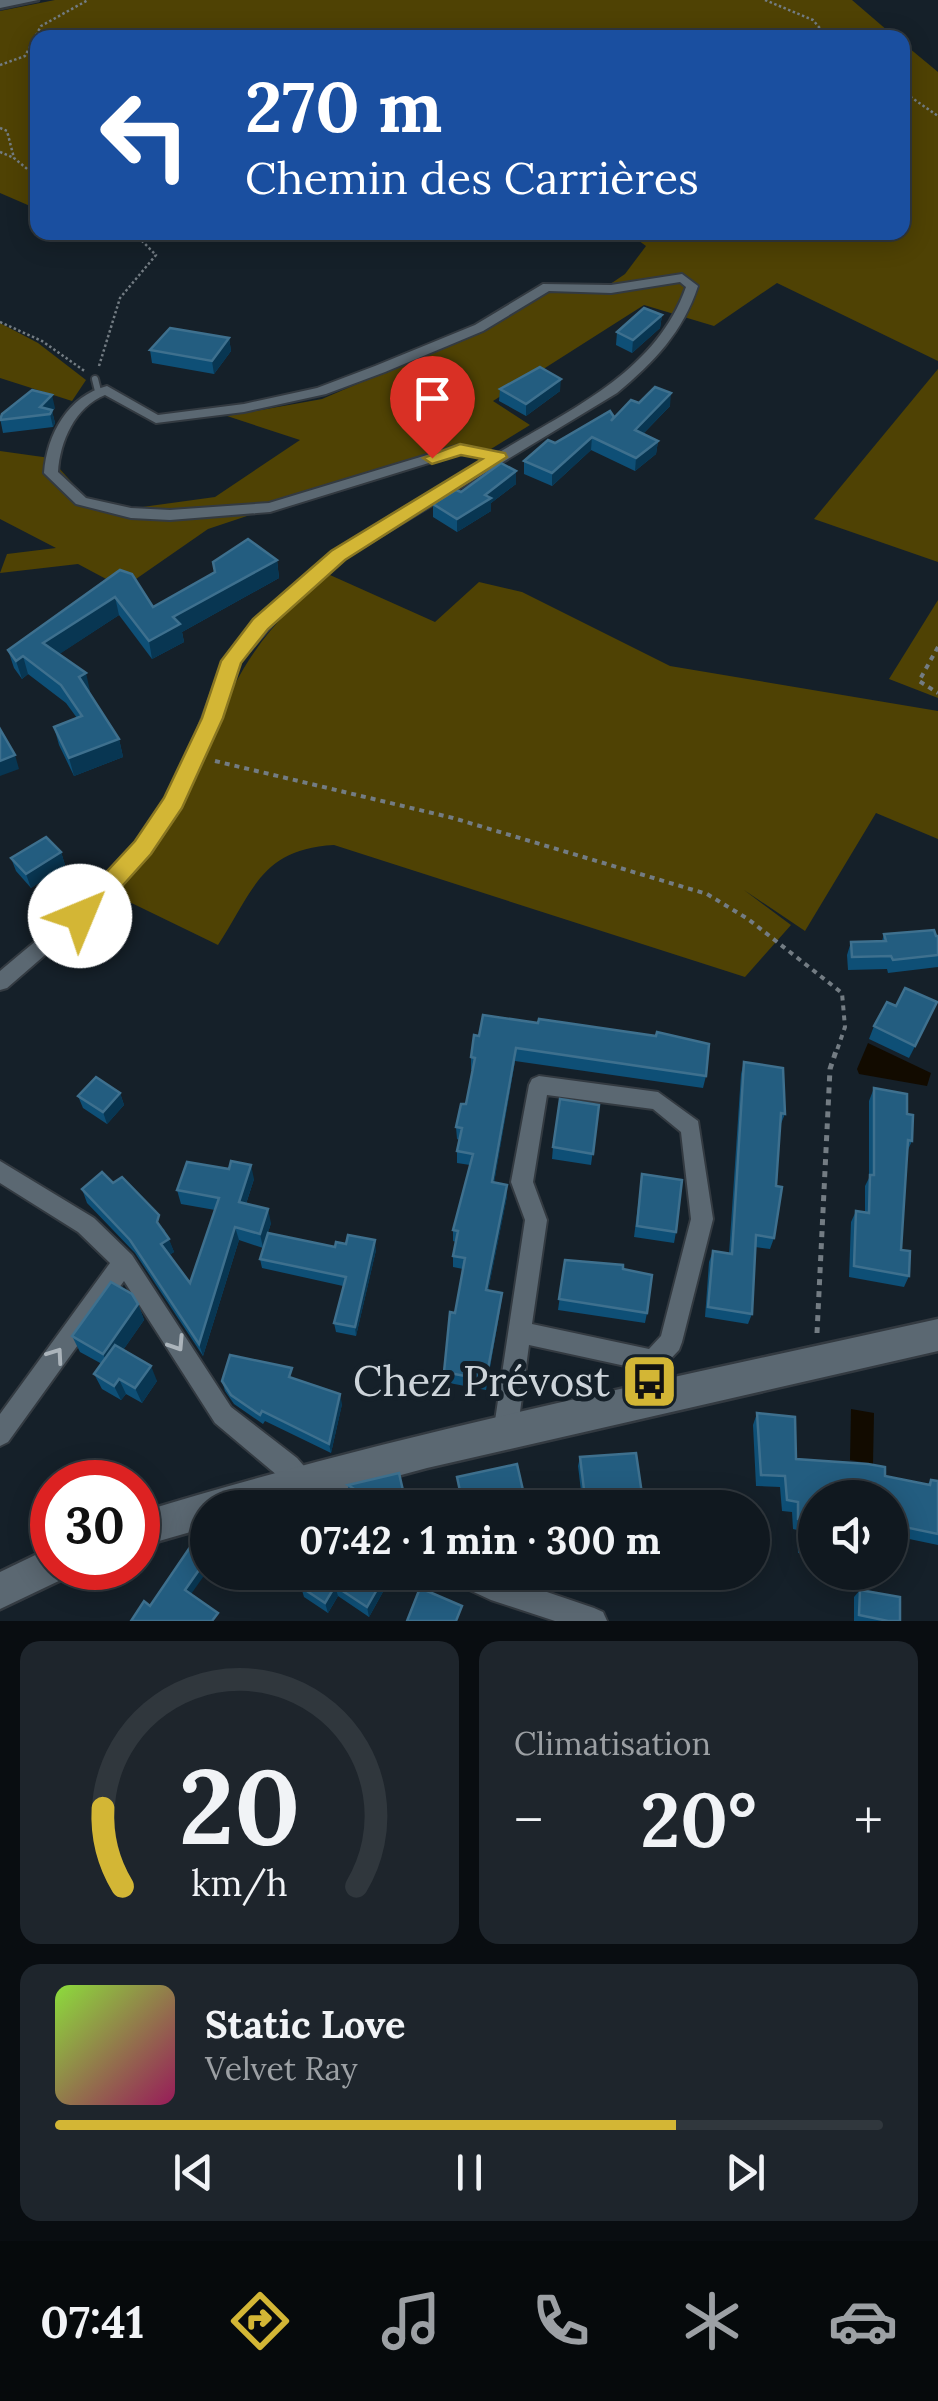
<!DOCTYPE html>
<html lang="fr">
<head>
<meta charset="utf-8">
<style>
  body { margin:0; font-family:Lora,serif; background:#1e252c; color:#f1f3f6; height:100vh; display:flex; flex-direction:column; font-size:38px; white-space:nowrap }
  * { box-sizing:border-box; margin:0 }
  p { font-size:32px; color:#9ca0a4 }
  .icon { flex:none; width:55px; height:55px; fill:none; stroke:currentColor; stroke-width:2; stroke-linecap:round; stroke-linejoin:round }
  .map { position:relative; height:1621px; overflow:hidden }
  .panel { display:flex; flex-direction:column; gap:20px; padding:20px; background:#090d11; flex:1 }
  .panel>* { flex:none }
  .hud { position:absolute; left:30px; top:30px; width:880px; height:210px; border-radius:20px; box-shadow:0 5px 25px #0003,0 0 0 2px #30373d; background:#1a4fa0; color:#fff; overflow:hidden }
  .buttons { position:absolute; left:798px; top:1480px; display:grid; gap:20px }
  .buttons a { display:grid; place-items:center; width:110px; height:110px; border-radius:50%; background:#10181f; box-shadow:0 5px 25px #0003,0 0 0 2px #30373d; font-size:50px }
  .speed { position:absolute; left:30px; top:1460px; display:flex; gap:20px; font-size:50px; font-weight:700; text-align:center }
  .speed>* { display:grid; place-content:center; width:130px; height:130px; border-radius:50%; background:#10181f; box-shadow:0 5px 25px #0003,0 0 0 2px #30373d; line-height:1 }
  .speed .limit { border:15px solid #d22; background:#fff; color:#111 }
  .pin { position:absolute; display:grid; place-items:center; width:85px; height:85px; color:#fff; margin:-102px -42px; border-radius:50% 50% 50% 0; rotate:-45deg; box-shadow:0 0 10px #0007 }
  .pin .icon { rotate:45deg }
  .me { position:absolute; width:110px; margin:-55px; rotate:45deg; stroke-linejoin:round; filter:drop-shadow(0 0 8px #0008) }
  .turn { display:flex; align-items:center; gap:35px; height:210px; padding:0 50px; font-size:45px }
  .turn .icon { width:130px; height:130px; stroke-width:2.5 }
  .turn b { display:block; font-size:70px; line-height:85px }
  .big { font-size:75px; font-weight:700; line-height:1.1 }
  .panel .card { flex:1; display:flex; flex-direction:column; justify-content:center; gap:15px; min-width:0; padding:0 35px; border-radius:20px; background:#1e252c }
  .panel .dial { align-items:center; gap:0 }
  .dial svg { height:260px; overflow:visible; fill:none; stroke:#30373d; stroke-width:7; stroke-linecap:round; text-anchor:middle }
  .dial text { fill:#f1f3f6; stroke:none }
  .song { display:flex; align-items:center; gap:30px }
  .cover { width:120px; height:120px; border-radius:15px; background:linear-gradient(135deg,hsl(90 70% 55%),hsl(330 70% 35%)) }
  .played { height:10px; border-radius:5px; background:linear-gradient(90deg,#d3b635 75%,#30373d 75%) }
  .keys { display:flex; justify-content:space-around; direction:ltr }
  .heat { display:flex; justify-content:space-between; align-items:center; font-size:55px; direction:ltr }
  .panel .tiles { flex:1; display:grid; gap:20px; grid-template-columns:1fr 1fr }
  .card:last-child { grid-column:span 2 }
  .trip { position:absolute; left:190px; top:1490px; width:580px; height:100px; border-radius:50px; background:#10181f; box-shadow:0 5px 25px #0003,0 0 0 2px #30373d; font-weight:700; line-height:100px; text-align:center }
  .tab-bar { display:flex; height:160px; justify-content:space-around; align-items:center; background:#060a0c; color:#9ca0a4 }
  .tab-bar .icon { width:70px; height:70px }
  .tab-bar .current { color:#d3b635 }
  .tab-bar b { font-size:45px; color:#f1f3f6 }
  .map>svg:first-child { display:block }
  .green { fill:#4f4204 }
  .water { fill:#120b00 }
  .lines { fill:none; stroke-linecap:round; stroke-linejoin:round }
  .lane-casing { stroke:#333a41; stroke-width:10 }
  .street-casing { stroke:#333a41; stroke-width:4 }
  .secondary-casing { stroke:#333a41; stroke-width:5 }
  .path-far2 { stroke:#737c83; stroke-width:2.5; stroke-dasharray:2.5 2.5; stroke-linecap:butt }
  .path-far1 { stroke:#737c83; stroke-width:4; stroke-dasharray:5 5; stroke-linecap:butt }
  .path { stroke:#737c83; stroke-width:5; stroke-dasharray:6 6; stroke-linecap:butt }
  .lane { stroke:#5b6872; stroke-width:6 }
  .street { fill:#5b6872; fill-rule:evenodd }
  .secondary { fill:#5b6872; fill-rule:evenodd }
  .wall { fill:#0e4f76 }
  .shaded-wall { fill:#083652 }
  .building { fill:#235d80; stroke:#3e708e; stroke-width:2.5 }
  .oneway { stroke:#abb4bb }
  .route { fill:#d3b635; stroke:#897622; stroke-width:2.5 }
  .labels { text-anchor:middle; stroke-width:10; stroke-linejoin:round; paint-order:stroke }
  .near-poi-label { font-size:42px; fill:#cdd4da; stroke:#152029; text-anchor:end }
</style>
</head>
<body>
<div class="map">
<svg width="938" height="1621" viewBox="0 0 938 1621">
  <rect width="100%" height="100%" fill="#152029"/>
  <!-- green -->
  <g class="green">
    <path d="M55 0H852L895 37 38 38 37 209 0 193V11Z"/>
    <path d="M903 43 938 72V361L777 283 714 326 644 305 493 401 530 425 491 449 458 446 208 529 123 588 78 564 0 573 7 554 56 548 0 519V451L50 458 85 497 135 508 215 497 300 440 227 416 322 399 485 329 543 294 567 289 600 291 625 274 646 246 628 233 902 232Z"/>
    <path d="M94 233H373L296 240 164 234 116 242Z"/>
    <path d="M0 323 38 343 86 380 72 401 0 378Z"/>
    <path d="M938 369V562L814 519Z"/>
    <path d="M330 575 435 622 479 582 522 592 670 666 938 711V839L876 813 805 931 744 890 791 925 745 977 334 845C261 849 254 890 218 945L113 894C143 858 173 825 194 783 203 767 207 750 213 733 239 665 272 618 330 575Z"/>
    <path d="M938 600V698L889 679Z"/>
  </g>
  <!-- water -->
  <g class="water">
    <path d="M868 1043 931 1073 927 1086 859 1074 857 1069Z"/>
    <path d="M851 1409 874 1413 873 1464 850 1460Z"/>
  </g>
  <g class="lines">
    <defs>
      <path id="lane" d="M95 379 98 391"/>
      <g id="street">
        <path d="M682 274 698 286C683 332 654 362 617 393L343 559 293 601 239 663 204 757 180 806 149 852 113 896 7 988 0 990V971C64 917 126 870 168 796 186 764 197 731 210 697 215 684 219 667 228 655 298 564 392 517 488 459L461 453 270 512 170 520 131 518 76 504 44 473C47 434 68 396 107 386L158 415 244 404 317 388 375 366 475 325 543 284 611 285ZM680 282 686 287C656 372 571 409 498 453L460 445 269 503 170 510 131 508 86 498 58 472C60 441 75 407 105 395L156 423 244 412 326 394 385 372 483 331 549 291 611 293Z"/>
        <path d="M539 1076 658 1092 698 1121 713 1219 682 1342 679 1350 661 1369 653 1372 529 1345 517 1434 513 1442 505 1446 497 1442 493 1434 525 1220 511 1182 529 1085 532 1079ZM547 1095 653 1109 681 1132 691 1219 661 1336 649 1349 532 1324 547 1220 533 1182Z"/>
        <path d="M0 1161 94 1218 132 1255 231 1407 297 1458 310 1473 346 1499 349 1508H316L215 1423 124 1281 8 1442 0 1446V1414L110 1263 78 1232 0 1183Z"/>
        <path d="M447 1572H488L594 1608 603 1612 607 1621H555L491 1600 450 1581Z"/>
      </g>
      <g id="secondary">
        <path d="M0 0H38L0 8Z"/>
        <path d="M938 1319V1351L427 1468 279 1508H208V1527L138 1547V1513C400 1432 670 1379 938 1319Z"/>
        <path d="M52 1547V1568H69L65 1578 0 1609V1572Z"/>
      </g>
    </defs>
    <!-- lane casing -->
    <use href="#lane" class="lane-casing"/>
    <!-- street casing -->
    <use href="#street" class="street-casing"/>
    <!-- secondary casing -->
    <use href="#secondary" class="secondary-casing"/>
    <!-- path-far2 -->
    <g class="path-far2">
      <path d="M765 0 813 20 828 38"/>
      <path d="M0 65 25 56 41 26 88 0"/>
      <path d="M902 91 938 116"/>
      <path d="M0 128 7 131 14 158 38 178"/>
      <path d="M0 152 14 158"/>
      <path d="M0 322 42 341 86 372"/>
      <path d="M99 366 120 298 156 255 133 232"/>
    </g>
    <!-- path-far1 -->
    <g class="path-far1">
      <path d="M938 647 919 681 938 693"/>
      <path d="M215 761 453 818 707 894 748 919 842 993 845 1027 836 1053"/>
    </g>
    <!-- path -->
    <path class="path" d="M817 1333 830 1069 836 1051"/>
    <!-- lane -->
    <use href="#lane" class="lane"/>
    <!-- street -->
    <use href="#street" class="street"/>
    <!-- secondary -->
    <use href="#secondary" class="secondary"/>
  </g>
  <!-- wall -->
  <g class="wall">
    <path d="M662 315 660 328 632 353 616 345 617 332Z"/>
    <path d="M229 338 231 351 214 374 152 363 150 350Z"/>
    <path d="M500 389 560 391 526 416 499 401Z"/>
    <path d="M639 403 670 406 643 434 658 441 656 454 635 471 591 450 552 486 524 474V461L555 443 614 417Z"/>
    <path d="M55 408 52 411 55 423 53 427 3 433 0 418Z"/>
    <path d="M516 471V484L491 503V511L457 532 433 517V504Z"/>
    <path d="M277 560 279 578 182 632 184 642 152 659 119 615 59 654 90 691 88 692 119 739 123 757 74 776 59 745 54 727 77 718 66 703 28 674 22 679 14 668 8 650 120 570 153 607Z"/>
    <path d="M61 852 65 865 31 888 16 871 11 858Z"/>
    <path d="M884 934 938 936V967L888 973 887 969 848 970 847 955 851 942 882 941Z"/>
    <path d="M896 1006 931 1015 909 1058 869 1039 874 1026Z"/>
    <path d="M474 1035 706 1076 703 1088 515 1061 494 1183 507 1185V1196L488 1291 502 1293 501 1304 486 1390 444 1382V1372L463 1269 453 1267V1256L456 1242 453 1241V1230L470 1165 457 1163V1151L459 1140 457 1139 456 1127 466 1104 473 1070H471V1057Z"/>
    <path d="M744 1062 785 1114 780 1126 774 1238 770 1249 755 1247 752 1314 748 1324 705 1317 709 1262 713 1251 729 1254 741 1074Z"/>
    <path d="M874 1088 907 1114 912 1141 907 1152 901 1250 909 1276 904 1287 849 1277 851 1222 856 1211 865 1212V1186L869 1178V1101Z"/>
    <path d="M120 1093 124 1105 107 1124 83 1108 78 1096Z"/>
    <path d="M599 1105 591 1165 552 1159 553 1147Z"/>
    <path d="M642 1174 676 1232 674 1243 634 1237Z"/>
    <path d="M254 1179 246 1204 271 1223 263 1248 239 1240 203 1356 135 1253 87 1203 82 1189 164 1229 174 1252 169 1255 190 1283 215 1210 181 1204 177 1190Z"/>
    <path d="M346 1244 376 1250 356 1336 336 1332 334 1323 343 1286 262 1268 260 1259Z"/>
    <path d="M565 1260 623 1269 647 1313 645 1323 558 1310Z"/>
    <path d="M138 1304 144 1320 123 1350 157 1381 142 1403 126 1394 121 1400 102 1389 94 1374 102 1364 80 1352 72 1336Z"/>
    <path d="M294 1379 342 1404 331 1453 265 1421 263 1424 234 1404 225 1391 222 1381Z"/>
    <path d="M757 1413 796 1459 927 1485 931 1480 938 1481V1545L890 1535V1498H815V1556L798 1553 797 1530 793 1529 792 1512 782 1511 780 1487 756 1486 753 1425Z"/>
    <path d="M580 1457 642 1494 639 1503 583 1507 578 1466Z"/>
    <path d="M348 1485 407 1508H372L349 1494Z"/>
    <path d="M302 1572H394L369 1617 338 1596 328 1613 304 1597 301 1587 307 1576Z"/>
    <path d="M529 1572H547L546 1577Z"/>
    <path d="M860 1590 900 1621H854V1597Z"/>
  </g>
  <!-- shaded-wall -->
  <g class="shaded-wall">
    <path d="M662 315 660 328 632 353 633 340Z"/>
    <path d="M229 338 231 351 214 374 212 361Z"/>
    <path d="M561 379 560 391 526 416V404Z"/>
    <path d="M671 393 670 406 634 443 635 430Z"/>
    <path d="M52 395 55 408 52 411 55 423 53 427 50 414 40 407Z"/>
    <path d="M592 437 591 450 552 486V473Z"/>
    <path d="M658 441 656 454 635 471 636 458Z"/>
    <path d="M516 471V484L491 503V511L457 532V519L485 495Z"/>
    <path d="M277 560 279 578 182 632 184 642 152 659 149 641 173 617Z"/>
    <path d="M115 597 119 615 49 661 43 643Z"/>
    <path d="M23 656 28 674 22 679 16 661Z"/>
    <path d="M86 673 90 691 84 695 79 677Z"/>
    <path d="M119 739 123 757 74 776 69 758Z"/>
    <path d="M15 755 19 769 0 776V761Z"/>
    <path d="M61 852 65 865 31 888 26 874Z"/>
    <path d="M516 1048 515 1061 492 1194V1182Z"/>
    <path d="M120 1093 124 1105 107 1124 103 1112Z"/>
    <path d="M251 1165 254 1179 242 1216 239 1202Z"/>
    <path d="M507 1185V1196L486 1301V1290Z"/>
    <path d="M268 1209 271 1223 263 1248 260 1234Z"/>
    <path d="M235 1227 239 1240 203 1356 199 1344Z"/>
    <path d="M169 1239 174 1252 166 1257 161 1244Z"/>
    <path d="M375 1240 376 1250 356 1336 355 1327Z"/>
    <path d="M502 1293 501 1304 486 1390V1380Z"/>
    <path d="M138 1304 144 1320 110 1369 103 1354Z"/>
    <path d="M151 1366 157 1381 142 1403 135 1388Z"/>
    <path d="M119 1379 126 1394 121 1400 114 1386Z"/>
    <path d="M340 1394 342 1404 331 1453 329 1444Z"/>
    <path d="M525 1499 524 1507 520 1508H486Z"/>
    <path d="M208 1557V1570L189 1597 185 1590Z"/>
    <path d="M387 1572H394L369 1617 367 1607Z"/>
    <path d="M335 1586 338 1596 328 1613 325 1603Z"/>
  </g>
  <!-- building -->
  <g class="building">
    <path d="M644 308 662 315 633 340 617 332Z"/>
    <path d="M170 328 229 338 212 361 150 350Z"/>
    <path d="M540 367 561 379 526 404 500 389Z"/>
    <path d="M655 387 671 393 635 430 658 441 636 458 592 437 552 473 524 461 548 440 555 443 610 411 614 417 611 421 631 400 639 403Z"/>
    <path d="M32 390 52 395 40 407 52 410 50 414 0 420 2 414Z"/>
    <path d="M501 463 516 471 485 495 491 498 457 519 433 504 456 490 461 492Z"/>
    <path d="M248 539 277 560 173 617 180 624 149 641 115 597 43 643 86 673 79 677 119 739 69 758 54 727 82 716 61 685 23 656 16 661 8 650 120 570 132 574 153 607 215 572 213 562Z"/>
    <path d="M0 729 15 755 0 761Z"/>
    <path d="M46 837 61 852 26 874 11 858Z"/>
    <path d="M934 930 936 936H938V955L893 960 891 956 852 957 851 942 886 941 884 934Z"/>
    <path d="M905 988 937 1002 915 1046 874 1026 887 1002 896 1006Z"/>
    <path d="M483 1015 538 1023 539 1019 656 1036 657 1032 709 1044 706 1076 516 1048 492 1182 507 1185 486 1290 502 1293 486 1380 444 1372 450 1312 455 1313 465 1258 453 1256 458 1231 453 1230 473 1154 457 1151 462 1128 456 1127 461 1104H466L475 1058 471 1057 474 1035 479 1036Z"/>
    <path d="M744 1062 783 1068 785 1114 781 1113 776 1186 782 1187 774 1238 756 1235 752 1314 708 1307 713 1251 732 1254Z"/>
    <path d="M96 1077 120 1093 103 1112 78 1096Z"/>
    <path d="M874 1088 907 1094V1114L913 1115 912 1141 908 1140 901 1250 910 1251 909 1276 854 1266 856 1211 869 1213 870 1175H874Z"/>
    <path d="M560 1099 599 1105 593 1154 553 1147Z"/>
    <path d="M231 1161 251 1165 239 1202 268 1209 260 1234 235 1227 199 1344 130 1240 82 1189 102 1172 113 1183 122 1177 159 1215 157 1222 169 1239 161 1244 190 1283 219 1198 177 1190 187 1162 229 1169Z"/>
    <path d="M642 1174 682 1180 676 1232 637 1226Z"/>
    <path d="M268 1233 335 1247 336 1242 346 1244 348 1235 375 1240 355 1327 334 1323 346 1277 260 1259Z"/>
    <path d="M565 1260 623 1265V1269L652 1275 647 1313 559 1299Z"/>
    <path d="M111 1282 132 1294 138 1304 103 1354 72 1336Z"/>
    <path d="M115 1345 151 1366 135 1388 119 1379 114 1386 94 1374Z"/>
    <path d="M230 1355 292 1368 289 1377 340 1394 329 1444 262 1411 260 1415 231 1395 222 1381Z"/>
    <path d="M757 1413 795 1417 796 1459 868 1464 885 1467V1476L930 1485 931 1480 938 1481V1534L890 1524V1498H815V1545L803 1543V1520L798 1519V1502L787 1500 785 1476 761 1475Z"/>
    <path d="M636 1453 642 1494 585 1498 580 1457Z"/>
    <path d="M517 1464 525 1499 486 1508H444L441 1495 460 1491 457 1477Z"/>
    <path d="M399 1473 407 1508H384L348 1485Z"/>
    <path d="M197 1537 208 1544V1557L185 1590 218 1613 212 1621H131L144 1601 150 1606Z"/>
    <path d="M309 1572H387L367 1607 335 1586 325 1603 301 1587Z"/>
    <path d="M420 1588 462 1606 456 1621H407Z"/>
    <path d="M860 1590 900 1597V1621H888L859 1615Z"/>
  </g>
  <!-- one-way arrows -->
  <defs><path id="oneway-chevron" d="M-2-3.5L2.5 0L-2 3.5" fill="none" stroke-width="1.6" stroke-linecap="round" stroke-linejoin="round" transform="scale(2.5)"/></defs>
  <g class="oneway">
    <use href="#oneway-chevron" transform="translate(177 1344) rotate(57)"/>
    <use href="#oneway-chevron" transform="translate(56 1355) rotate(-55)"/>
  </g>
  <!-- route -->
  <path class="route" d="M460 444 505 453 507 457 345 560 268 629 241 663 223 718 182 808 151 854 89 923H72L68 916 72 909 135 841 164 798 202 718 221 661 253 619 331 551 482 459 461 455 432 464 423 458Z"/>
  <!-- icons -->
  <defs>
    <symbol id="bus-square" viewBox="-11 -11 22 22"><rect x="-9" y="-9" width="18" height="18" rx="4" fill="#d3b635" stroke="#152029"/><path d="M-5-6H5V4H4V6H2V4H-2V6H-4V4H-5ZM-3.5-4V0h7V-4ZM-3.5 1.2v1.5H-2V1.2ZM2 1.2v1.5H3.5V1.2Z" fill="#111"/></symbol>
  </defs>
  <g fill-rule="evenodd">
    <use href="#bus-square" x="618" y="1350" width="63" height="63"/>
  </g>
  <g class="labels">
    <!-- near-poi labels -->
    <g class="near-poi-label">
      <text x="610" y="1396">Chez Prévost</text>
    </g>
  </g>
</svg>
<div class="buttons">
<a><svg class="icon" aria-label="sound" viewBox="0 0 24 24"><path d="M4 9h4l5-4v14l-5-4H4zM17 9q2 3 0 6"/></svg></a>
</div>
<div class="speed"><div class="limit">30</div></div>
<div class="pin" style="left:432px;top:458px;background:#d93025"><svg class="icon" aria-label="arrive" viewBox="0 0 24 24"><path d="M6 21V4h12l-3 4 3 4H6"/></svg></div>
<svg class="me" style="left:80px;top:916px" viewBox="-20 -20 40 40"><circle r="19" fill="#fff"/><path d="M0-13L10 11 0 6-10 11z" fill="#d3b635"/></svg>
<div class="trip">07:42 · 1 min · 300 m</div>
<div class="hud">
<div class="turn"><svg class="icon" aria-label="left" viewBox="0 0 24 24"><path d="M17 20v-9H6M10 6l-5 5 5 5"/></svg><div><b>270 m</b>Chemin des Carrières</div></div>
</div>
</div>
<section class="panel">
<div class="tiles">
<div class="card dial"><svg viewBox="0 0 100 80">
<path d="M14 69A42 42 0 1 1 86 69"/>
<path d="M14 69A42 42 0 0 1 8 45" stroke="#d3b635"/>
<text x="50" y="56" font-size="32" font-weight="700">20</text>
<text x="50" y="72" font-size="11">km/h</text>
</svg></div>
<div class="card"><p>Climatisation</p>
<div class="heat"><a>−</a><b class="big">20°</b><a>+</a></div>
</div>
<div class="card">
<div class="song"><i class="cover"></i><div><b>Static Love</b><p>Velvet Ray</p></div></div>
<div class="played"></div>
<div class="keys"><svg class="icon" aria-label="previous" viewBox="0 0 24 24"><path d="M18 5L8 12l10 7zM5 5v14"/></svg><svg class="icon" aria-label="pause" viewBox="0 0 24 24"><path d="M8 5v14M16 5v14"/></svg><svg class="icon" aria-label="next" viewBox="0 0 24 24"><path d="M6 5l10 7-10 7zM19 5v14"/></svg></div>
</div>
</div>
</section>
<nav class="tab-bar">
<b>07:41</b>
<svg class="icon current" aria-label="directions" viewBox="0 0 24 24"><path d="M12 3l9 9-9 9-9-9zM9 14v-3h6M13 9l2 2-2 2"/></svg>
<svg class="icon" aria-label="music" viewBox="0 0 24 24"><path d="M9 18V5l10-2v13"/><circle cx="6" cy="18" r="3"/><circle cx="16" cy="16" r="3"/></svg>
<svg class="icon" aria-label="phone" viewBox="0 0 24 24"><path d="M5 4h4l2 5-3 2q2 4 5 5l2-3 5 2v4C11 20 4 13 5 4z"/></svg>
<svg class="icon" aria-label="climate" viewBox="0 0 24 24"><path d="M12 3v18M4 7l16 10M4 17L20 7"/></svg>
<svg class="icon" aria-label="car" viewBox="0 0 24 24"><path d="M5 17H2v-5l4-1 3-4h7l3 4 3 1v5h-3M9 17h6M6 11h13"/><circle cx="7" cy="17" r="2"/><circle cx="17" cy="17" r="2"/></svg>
</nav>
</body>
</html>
